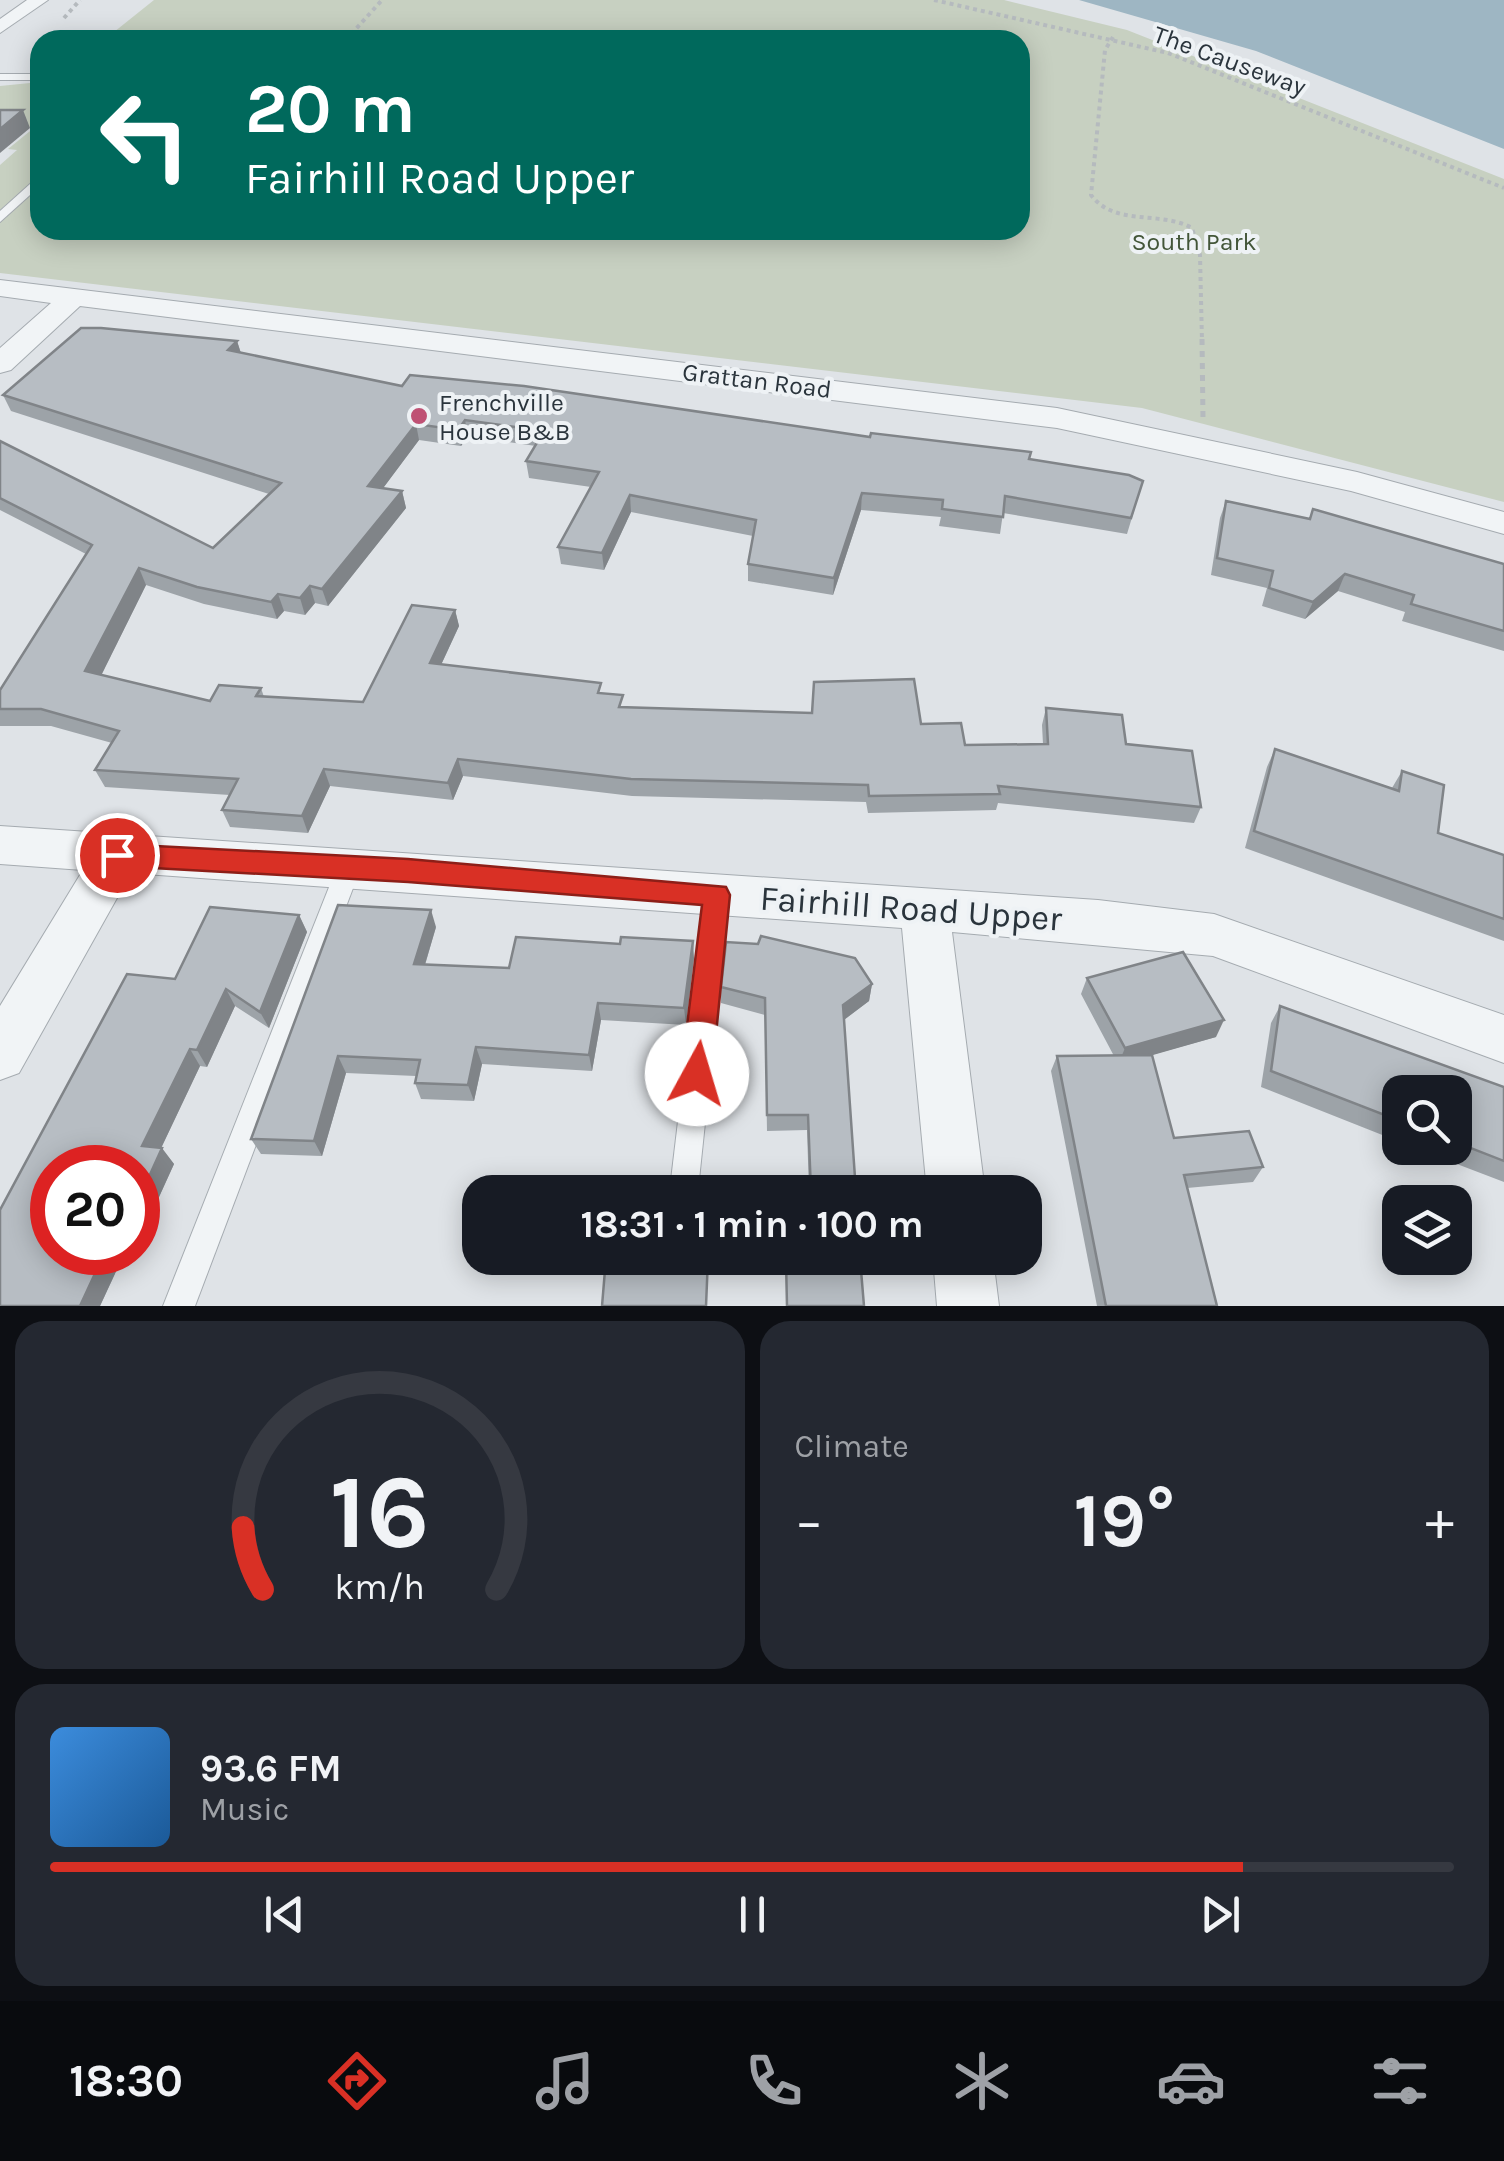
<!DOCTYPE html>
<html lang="en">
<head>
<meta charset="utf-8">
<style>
  body { margin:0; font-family:Karla,sans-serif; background:#242831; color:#f1f3f6; height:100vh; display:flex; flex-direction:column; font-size:38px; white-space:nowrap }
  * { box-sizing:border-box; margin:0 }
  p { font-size:32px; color:#9ea1a6 }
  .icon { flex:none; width:55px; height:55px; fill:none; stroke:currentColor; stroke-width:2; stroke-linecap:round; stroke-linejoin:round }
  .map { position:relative; height:1306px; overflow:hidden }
  .side { display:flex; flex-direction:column; gap:15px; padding:15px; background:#0d0f14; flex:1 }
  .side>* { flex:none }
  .guide { position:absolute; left:30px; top:30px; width:1000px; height:210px; border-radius:30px; box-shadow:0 5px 25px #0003; background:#00695c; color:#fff; overflow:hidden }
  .fabs { position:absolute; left:1382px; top:1075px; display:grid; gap:20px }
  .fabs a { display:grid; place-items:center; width:90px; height:90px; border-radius:20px; background:#171b24; box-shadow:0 5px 25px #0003; font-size:50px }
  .speed { position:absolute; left:30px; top:1145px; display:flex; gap:20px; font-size:50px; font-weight:700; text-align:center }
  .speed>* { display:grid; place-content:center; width:130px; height:130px; border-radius:50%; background:#171b24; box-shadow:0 5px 25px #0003; line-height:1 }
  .speed .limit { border:15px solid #d22; background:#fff; color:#111 }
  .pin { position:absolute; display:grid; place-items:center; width:85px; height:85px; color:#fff; margin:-42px; border:5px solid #fff; border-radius:50%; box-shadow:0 2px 10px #0007 }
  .me { position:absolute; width:110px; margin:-55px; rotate:6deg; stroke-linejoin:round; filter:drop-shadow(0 0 8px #0008) }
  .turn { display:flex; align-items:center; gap:35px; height:210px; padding:0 50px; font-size:45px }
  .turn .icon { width:130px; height:130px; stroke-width:2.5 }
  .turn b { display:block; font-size:70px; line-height:85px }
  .big { font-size:75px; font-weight:700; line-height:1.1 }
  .side .card { flex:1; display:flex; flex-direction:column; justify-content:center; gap:15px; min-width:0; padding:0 35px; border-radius:30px; background:#242831 }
  .side .dial { align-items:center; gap:0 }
  .dial svg { height:260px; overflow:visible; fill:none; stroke:#363941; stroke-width:7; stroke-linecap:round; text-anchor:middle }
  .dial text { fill:#f1f3f6; stroke:none }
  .song { display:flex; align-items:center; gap:30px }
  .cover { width:120px; height:120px; border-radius:15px; background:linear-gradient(135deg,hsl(210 70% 55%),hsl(210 70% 35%)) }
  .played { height:10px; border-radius:5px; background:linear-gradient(90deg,#d93025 85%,#363941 85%) }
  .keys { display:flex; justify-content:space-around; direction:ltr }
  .heat { display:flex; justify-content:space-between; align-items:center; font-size:55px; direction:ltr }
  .side .tiles { flex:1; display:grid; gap:15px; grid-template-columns:1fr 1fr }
  .card:last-child { grid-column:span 2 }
  .trip { position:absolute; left:462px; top:1175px; width:580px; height:100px; border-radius:30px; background:#171b24; box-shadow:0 5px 25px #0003; font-weight:700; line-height:100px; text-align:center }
  .dock { display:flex; height:160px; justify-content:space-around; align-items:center; background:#090b0e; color:#9ea1a6 }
  .dock .icon { width:70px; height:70px }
  .dock .current { color:#d93025 }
  .dock b { font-size:45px; color:#f1f3f6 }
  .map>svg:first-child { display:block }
  .green { fill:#c7d0c1 }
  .water { fill:#9eb6c3 }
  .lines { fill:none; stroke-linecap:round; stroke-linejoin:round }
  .lane-casing { stroke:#a5abb0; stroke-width:2 }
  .street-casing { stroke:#a5abb0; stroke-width:2 }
  .path-far1 { stroke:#b5babe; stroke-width:4; stroke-dasharray:4 4; stroke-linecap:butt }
  .path { stroke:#b5babe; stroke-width:5; stroke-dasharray:6 6; stroke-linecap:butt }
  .lane { fill:#f1f4f6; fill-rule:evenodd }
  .street { fill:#f1f4f6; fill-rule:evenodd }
  .wall { fill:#9da3a8 }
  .shaded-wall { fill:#808488 }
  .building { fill:#b7bdc3; stroke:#808488; stroke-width:2.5 }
  .route { fill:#d93025; stroke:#8d1f18; stroke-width:2.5 }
  .poi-dot { fill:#bf5174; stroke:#eef2f5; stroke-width:4 }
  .labels { text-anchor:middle; stroke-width:8; stroke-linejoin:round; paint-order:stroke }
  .far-street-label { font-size:25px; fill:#2a343c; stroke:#eef2f5 }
  .far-park-label { font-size:25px; fill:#435639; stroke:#eef2f5 }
  .far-poi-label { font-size:25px; fill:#2a343c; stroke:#eef2f5; text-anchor:start }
  .near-street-label { font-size:35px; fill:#2a343c; stroke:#eef2f5 }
</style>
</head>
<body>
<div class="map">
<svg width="1504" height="1306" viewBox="0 0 1504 1306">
  <rect width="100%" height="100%" fill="#dfe3e7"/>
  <!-- green -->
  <path class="green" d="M154 0H1004L1127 30 1504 179V502L1142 408 0 273V165L17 150 8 149 35 127 0 126V86L40 82V230H1020V40H104Z"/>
  <!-- water -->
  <path class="water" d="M1079 0H1504V149L1256 51Z"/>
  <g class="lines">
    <defs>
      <g id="lane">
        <rect x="0" y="74" width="40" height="6"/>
        <path d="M40 175V186L0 222V211Z"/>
        <path d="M349 857 357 860 361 867 195 1306H163L337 867 341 860Z"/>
        <path d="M717 885 726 888 729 895 699 1180 695 1190H675L671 1180 705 895 708 888Z"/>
      </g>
      <g id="street">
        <path d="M27 0H48L0 33V19Z"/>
        <path d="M0 280 1057 408 1357 472 1504 512V534L1351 491 1057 428 80 306 11 370 0 373V348L51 303 0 296Z"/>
        <path d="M0 826 1098 900 1214 914 1504 1015V1063L1213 956 952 932 985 1192H927L902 928 131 873 19 1073 0 1080V1006L83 870 0 864Z"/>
        <path d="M933 1258H993L999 1306H937Z"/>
      </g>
    </defs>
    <!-- lane casing -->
    <use href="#lane" class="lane-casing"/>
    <!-- street casing -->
    <use href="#street" class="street-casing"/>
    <!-- path-far1 -->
    <g class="path-far1">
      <path d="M934 0 1168 53 1504 188"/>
      <path d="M64 18 80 0"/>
      <path d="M1113 37 1105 50 1091 195C1115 227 1159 210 1192 228L1200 255 1202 342"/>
      <path d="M346 40 382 0"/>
    </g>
    <!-- path -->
    <path class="path" d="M1202 339 1203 418"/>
    <!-- lane -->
    <use href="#lane" class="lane"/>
    <!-- street -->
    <use href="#street" class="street"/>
  </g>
  <!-- wall -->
  <g class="wall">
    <path d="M237 341 241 353 402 386 870 437 1030 459 1143 481 1127 534 1003 513 1000 534 939 526 941 517 861 510 833 595 748 581V564L753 536 631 512 604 570 561 564 558 547 591 487 529 478 526 461 536 446 468 436 461 446 419 440 383 488 402 491 406 508 328 606 315 603 305 615 284 611 277 619 204 604 146 585 101 675 210 701 261 688 264 697 363 702 455 610 459 626 441 665 602 693 624 708 921 724 965 745 1043 744 1042 725 1046 708 1126 744 1201 807 1194 823 998 803 996 810 868 813 866 802 632 796 463 776 453 800 330 786 308 833 230 827 222 810 230 795 105 787 95 770 112 743 51 726H0V690L86 554 0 510V441L213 548 269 494 11 411 3 395Z"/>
    <path d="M1226 501 1504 564V651L1402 621 1405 612 1338 591 1305 619 1262 606 1267 588 1211 575 1220 518Z"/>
    <path d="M1275 749 1392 788 1402 771 1438 833 1504 855V941L1245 848 1267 767Z"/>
    <path d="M210 907 299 915 307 932 269 1028 235 1006 207 1067 200 1066 161 1148 174 1164 139 1241 138 1168H52V1252H125L100 1306H0V1210L127 974 175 979Z"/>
    <path d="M436 927 425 965 509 968 694 958 686 1025 601 1020 592 1071 482 1064 474 1101 421 1099 415 1083 416 1076 346 1073 322 1156 261 1154 251 1139Z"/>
    <path d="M1087 978 1216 1037 1151 1055 1174 1138 1263 1167 1253 1182 1187 1188 1217 1306H1097L1051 1071 1057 1056H1114L1081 994Z"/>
    <path d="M872 984 869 1001 844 1020 856 1192H809L807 1130 767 1131 765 1015 721 1003V987Z"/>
    <path d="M1280 1006 1504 1087V1182L1415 1148H1455V1092H1400V1142L1261 1087 1271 1023Z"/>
  </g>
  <!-- shaded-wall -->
  <g class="shaded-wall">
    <path d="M23 110 30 128 0 153V129Z"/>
    <path d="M237 341 242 357 228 350Z"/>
    <path d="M465 420 468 436 461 446 458 430Z"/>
    <path d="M416 424 419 440 372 503 368 486Z"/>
    <path d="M402 491 406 508 328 606 322 589Z"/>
    <path d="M862 493 861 510 833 595 834 578Z"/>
    <path d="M630 495 631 512 604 570 602 553Z"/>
    <path d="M139 568 146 585 95 688 85 671Z"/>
    <path d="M1345 574 1338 591 1305 619 1313 602Z"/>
    <path d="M310 586 315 603 305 615 300 598Z"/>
    <path d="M278 594 284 611 277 619 271 602Z"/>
    <path d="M455 610 459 626 434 680 430 663Z"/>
    <path d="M458 759 463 776 453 800 448 783Z"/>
    <path d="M324 769 330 786 308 833 302 816Z"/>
    <path d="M431 910 436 927 420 981 414 964Z"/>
    <path d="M299 915 307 932 269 1028 260 1012Z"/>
    <path d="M693 941 694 958 686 1025 684 1008Z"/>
    <path d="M872 984 869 1001 841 1022 843 1005Z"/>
    <path d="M226 989 235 1006 207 1067 197 1050Z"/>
    <path d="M598 1003 601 1020 592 1071 589 1055Z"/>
    <path d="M1224 1020 1216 1037 1118 1065 1125 1048Z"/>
    <path d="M476 1047 482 1064 474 1101 468 1085Z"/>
    <path d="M190 1049 200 1066 155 1161 142 1146Z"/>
    <path d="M338 1056 346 1073 322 1156 314 1141Z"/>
    <path d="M162 1148 174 1164 139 1241 138 1201Z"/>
    <path d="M105 1252H125L100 1306H80Z"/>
  </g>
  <!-- building -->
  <g class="building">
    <path d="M0 110H23L0 129Z"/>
    <path d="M81 328H101L237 341 228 350 402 386 410 375 524 386 870 437 871 433 1031 452 1029 459 1129 475 1143 481 1131 518 1005 496 1003 517 942 509 943 500 862 493 834 578 748 564 756 520 630 495 602 553 558 547 599 472 526 461 544 431 465 420 458 430 416 424 368 486 402 491 322 589 310 586 300 598 278 594 271 602 197 587 139 568 85 671 210 701 219 685 261 688 256 696 363 702 412 605 455 610 430 663 601 683 598 693 623 695 619 707 812 713 814 682 914 679 921 724 961 723 965 745 1048 744 1046 708 1122 715 1126 744 1192 751 1201 807 998 786 1000 794 869 796 868 785 631 779 458 759 448 783 324 769 302 816 222 810 238 779 95 770 119 731 41 709H0V690L92 545 0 498V441L213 548 281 483 3 395Z"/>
    <path d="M1226 501 1310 519 1313 509 1504 564V631L1411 604 1414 595 1345 574 1313 602 1269 588 1273 571 1217 558Z"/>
    <path d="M1275 749 1399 791 1402 771 1444 785 1438 833 1504 855V919L1254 831Z"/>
    <path d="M338 905 431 910 414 964 509 968 516 937 620 944 621 937 693 941 684 1008 598 1003 589 1055 476 1047 468 1085 415 1083 420 1060 338 1056 314 1141 251 1139Z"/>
    <path d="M210 907 299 915 260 1012 226 989 197 1050 190 1049 142 1146 162 1148 138 1201V1168H52V1252H105L80 1306H0V1210L127 974 175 979Z"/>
    <path d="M761 936 855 958 872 984 843 1005 856 1192H811L808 1115H767L765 998 721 987 726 942 758 944Z"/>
    <path d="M1183 952 1224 1020 1125 1048 1087 978Z"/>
    <path d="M1280 1006 1504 1087V1161L1455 1142V1092H1400V1121L1271 1071Z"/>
    <path d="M1152 1055 1174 1138 1249 1131 1263 1167 1184 1175 1217 1306H1106L1057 1056Z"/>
    <path d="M606 1258H708L706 1306H602Z"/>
    <path d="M814 1258H860L864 1306H787L786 1261H814Z"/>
  </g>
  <!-- route -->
  <path class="route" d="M117 844 408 859 726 887 730 895 712 1074 708 1084 697 1088 686 1084 681 1074 702 905 408 882 117 866 104 855Z"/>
  <!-- markers -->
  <circle class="poi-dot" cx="419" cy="416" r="10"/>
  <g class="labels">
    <!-- far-street labels -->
    <g class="far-street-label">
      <text transform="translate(1230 60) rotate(20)" y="9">The Causeway</text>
      <text transform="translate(757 380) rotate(7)" y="9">Grattan Road</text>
    </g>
    <!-- far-park labels -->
    <g class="far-park-label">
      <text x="1194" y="250">South Park</text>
    </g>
    <!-- far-poi labels -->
    <g class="far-poi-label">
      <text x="439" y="411">Frenchville<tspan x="439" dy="29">House B&amp;B</tspan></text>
    </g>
    <!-- near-street labels -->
    <g class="near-street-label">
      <text transform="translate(911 908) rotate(4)" y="12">Fairhill Road Upper</text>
    </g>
  </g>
</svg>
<div class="fabs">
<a><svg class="icon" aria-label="search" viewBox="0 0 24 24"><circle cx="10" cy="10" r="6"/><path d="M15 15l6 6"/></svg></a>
<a><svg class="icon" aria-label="layers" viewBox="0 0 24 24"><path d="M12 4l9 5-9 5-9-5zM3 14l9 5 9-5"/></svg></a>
</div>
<div class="speed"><div class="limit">20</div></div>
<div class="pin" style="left:117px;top:855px;background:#d93025"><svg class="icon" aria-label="arrive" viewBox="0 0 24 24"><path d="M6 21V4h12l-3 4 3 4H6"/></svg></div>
<svg class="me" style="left:697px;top:1074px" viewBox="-20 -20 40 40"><circle r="19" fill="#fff"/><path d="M0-13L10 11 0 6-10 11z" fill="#d93025"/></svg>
<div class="trip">18:31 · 1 min · 100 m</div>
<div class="guide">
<div class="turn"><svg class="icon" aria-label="left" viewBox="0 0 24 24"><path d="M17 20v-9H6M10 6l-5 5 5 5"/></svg><div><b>20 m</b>Fairhill Road Upper</div></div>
</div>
</div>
<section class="side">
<div class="tiles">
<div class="card dial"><svg viewBox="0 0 100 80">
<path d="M14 69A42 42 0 1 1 86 69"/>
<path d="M14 69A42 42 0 0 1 8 50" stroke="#d93025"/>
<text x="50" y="56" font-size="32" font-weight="700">16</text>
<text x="50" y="72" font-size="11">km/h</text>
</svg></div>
<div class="card"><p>Climate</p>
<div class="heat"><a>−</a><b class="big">19°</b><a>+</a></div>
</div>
<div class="card">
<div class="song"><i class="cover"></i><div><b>93.6 FM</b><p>Music</p></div></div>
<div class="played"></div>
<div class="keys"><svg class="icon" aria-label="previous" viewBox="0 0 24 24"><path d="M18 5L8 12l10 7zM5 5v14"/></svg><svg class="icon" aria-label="pause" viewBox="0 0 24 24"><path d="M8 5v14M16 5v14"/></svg><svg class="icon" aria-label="next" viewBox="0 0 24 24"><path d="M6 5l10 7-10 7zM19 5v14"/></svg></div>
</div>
</div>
</section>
<nav class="dock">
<b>18:30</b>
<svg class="icon current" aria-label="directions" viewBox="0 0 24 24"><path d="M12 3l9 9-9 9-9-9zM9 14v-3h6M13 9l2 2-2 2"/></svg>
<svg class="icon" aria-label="music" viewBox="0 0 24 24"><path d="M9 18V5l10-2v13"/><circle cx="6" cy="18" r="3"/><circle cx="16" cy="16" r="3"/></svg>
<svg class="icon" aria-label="phone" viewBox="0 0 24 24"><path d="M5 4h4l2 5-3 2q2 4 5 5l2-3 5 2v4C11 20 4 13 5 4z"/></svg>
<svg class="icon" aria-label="climate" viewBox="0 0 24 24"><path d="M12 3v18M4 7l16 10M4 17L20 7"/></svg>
<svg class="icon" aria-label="car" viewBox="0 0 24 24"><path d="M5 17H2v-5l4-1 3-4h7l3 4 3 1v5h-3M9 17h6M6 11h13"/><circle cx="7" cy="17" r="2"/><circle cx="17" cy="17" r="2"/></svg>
<svg class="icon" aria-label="filters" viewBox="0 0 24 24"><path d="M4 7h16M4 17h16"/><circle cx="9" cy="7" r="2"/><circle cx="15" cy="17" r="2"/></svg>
</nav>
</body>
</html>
